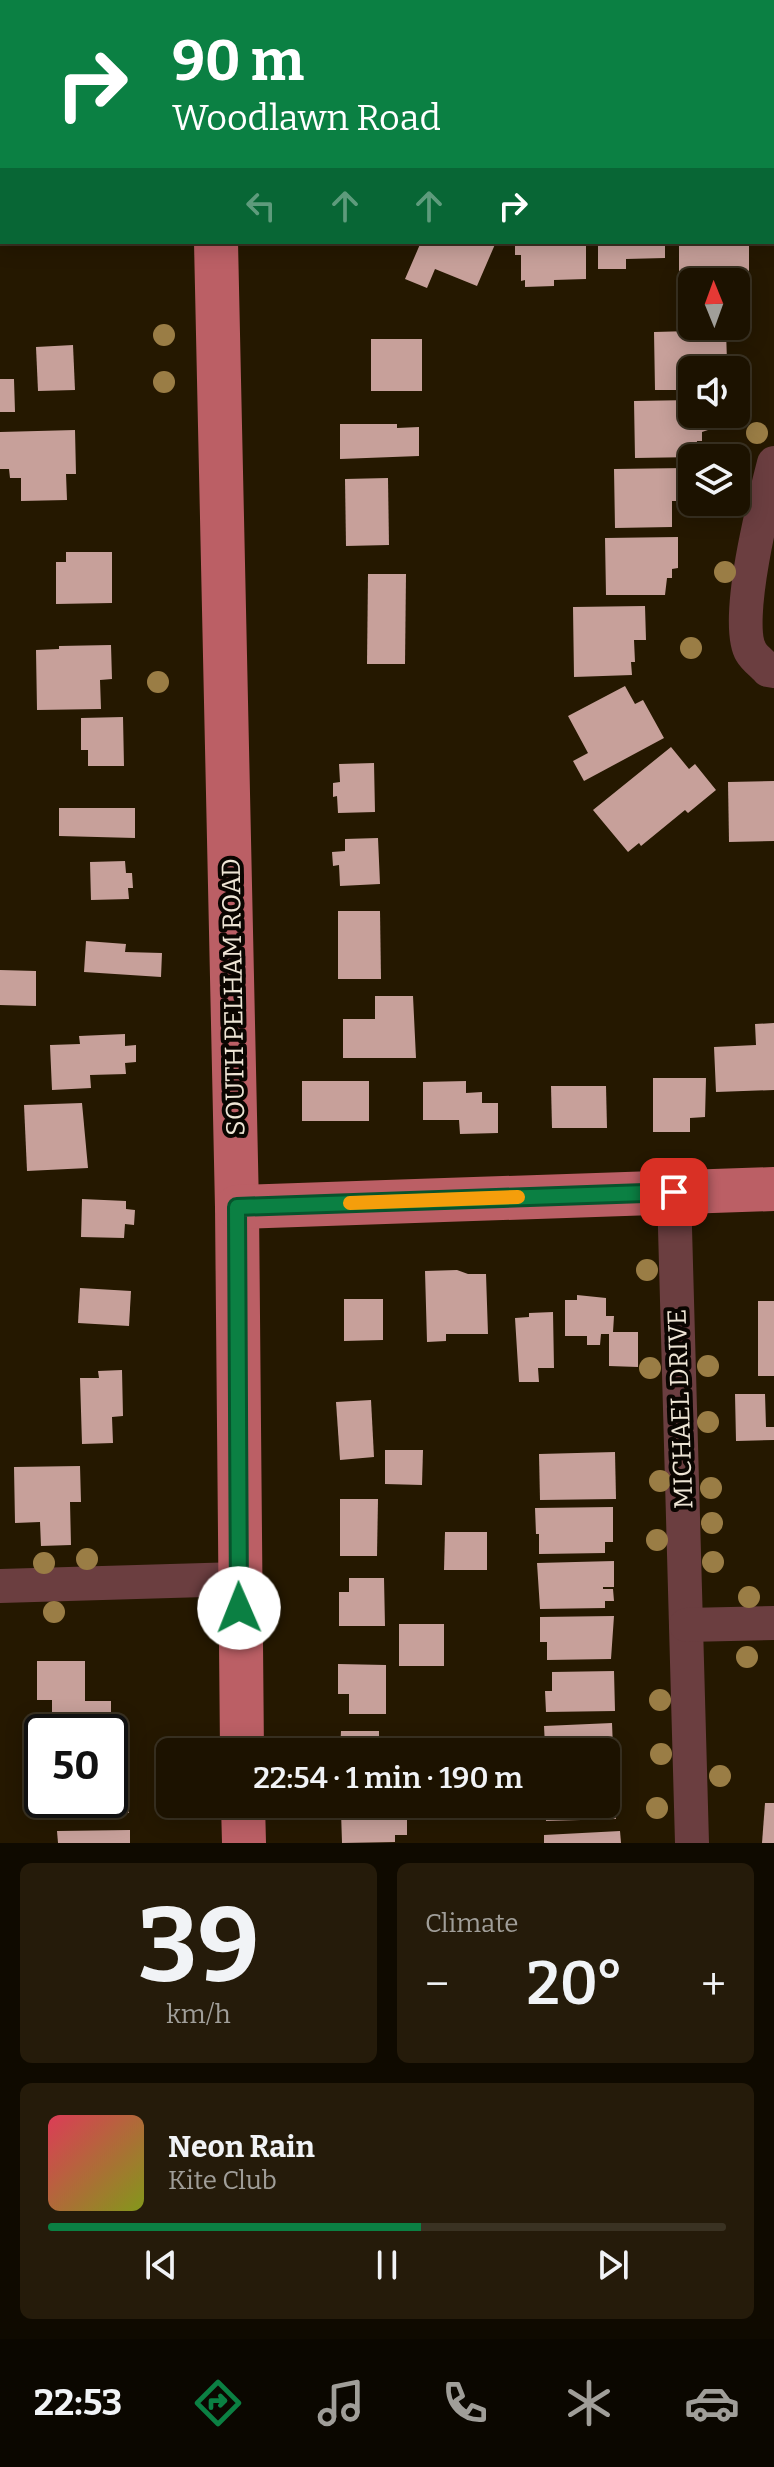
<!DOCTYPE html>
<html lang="en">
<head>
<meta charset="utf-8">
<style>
  body { margin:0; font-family:Bitter,serif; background:#251b0a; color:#f1f3f6; height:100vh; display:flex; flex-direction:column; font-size:30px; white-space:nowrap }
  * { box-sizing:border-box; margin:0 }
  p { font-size:26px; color:#a09e99 }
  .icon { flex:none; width:44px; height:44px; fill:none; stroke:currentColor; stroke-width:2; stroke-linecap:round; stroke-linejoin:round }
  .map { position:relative; height:1843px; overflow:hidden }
  .drawer { display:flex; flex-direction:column; gap:20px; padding:20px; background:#0f0a00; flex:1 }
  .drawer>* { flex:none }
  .hud { position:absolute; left:0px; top:0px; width:774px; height:244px; box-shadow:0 4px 20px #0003,0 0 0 2px #3a3222; background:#0b8043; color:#fff; overflow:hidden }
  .needle { width:52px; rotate:359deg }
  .fabs { position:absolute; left:678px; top:268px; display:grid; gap:16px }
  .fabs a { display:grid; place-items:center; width:72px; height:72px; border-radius:12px; background:#1c1200; box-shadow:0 4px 20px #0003,0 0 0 2px #3a3222; font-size:40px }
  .speed { position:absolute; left:24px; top:1714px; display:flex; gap:16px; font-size:40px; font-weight:700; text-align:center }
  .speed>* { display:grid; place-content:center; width:104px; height:104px; border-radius:50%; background:#1c1200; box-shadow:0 4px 20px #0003,0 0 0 2px #3a3222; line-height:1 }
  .speed .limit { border:4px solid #111; border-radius:12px; background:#fff; color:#111 }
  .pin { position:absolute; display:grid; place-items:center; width:68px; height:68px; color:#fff; margin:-34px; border-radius:16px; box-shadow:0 4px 12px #0006 }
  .me { position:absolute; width:88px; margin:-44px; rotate:359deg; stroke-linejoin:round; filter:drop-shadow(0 0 6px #0008) }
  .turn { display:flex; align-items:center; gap:28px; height:168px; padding:0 40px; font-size:36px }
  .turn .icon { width:104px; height:104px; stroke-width:2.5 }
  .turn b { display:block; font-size:56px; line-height:68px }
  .lanes { display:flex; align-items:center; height:76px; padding:0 40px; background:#0003; justify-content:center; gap:40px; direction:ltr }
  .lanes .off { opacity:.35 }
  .big { font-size:60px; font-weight:600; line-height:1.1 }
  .drawer .card { flex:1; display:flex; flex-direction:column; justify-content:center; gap:12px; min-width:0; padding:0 28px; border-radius:12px; background:#251b0a }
  .drawer .dial { align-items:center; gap:0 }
  .dial b { font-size:104px; line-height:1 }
  .song { display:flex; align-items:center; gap:24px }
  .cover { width:96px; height:96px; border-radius:12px; background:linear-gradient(135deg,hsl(350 70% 55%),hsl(70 70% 35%)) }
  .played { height:8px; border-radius:4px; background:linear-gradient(90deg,#0b8043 55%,#3a3222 55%) }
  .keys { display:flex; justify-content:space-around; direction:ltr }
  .heat { display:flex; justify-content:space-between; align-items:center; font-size:44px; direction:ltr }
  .drawer .tiles { flex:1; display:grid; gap:20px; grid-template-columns:1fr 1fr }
  .card:last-child { grid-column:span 2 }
  .trip { position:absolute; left:156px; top:1738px; width:464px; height:80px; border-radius:12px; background:#1c1200; box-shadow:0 4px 20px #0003,0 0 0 2px #3a3222; font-weight:600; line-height:80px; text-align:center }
  .dock { display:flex; height:128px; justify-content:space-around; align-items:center; background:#0b0700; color:#a09e99 }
  .dock .icon { width:56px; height:56px }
  .dock .current { color:#0b8043 }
  .dock b { font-size:36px; color:#f1f3f6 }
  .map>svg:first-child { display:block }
  .building { fill:#c7a09a }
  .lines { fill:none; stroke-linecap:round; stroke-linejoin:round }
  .minor { stroke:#6b3e40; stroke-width:34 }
  .major { stroke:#bb5f65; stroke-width:44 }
  .tree { fill:#9a7d45 }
  .route-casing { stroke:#07532c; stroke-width:20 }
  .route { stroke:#0b8043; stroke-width:14 }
  .slow { stroke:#f59e0b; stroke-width:14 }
  .labels { text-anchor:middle; stroke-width:8; stroke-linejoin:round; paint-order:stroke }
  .street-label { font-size:26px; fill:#eee5d5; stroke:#0a0500 }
</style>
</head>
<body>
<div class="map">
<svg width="774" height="1843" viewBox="0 0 774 1843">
  <rect width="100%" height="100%" fill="#251800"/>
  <!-- building -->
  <g class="building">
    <path d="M421 242H496L477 286 435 269 427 288 405 279Z"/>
    <path d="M515 242H586V279L554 280V286L525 287V280L521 281V255H515Z"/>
    <path d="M598 242H665V258L626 259V269H598Z"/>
    <rect x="679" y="242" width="70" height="36"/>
    <path d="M726 330 727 362H722V370H692V390H655L654 332Z"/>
    <rect x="371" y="339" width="51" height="52"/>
    <path d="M73 345 75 390 38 391 36 347Z"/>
    <path d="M0 379H14L15 412H0Z"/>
    <path d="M692 400V414H707L708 430 702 432V441H697L696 457 635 458 634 401Z"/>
    <path d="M340 424H397V428L419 427V456L340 459Z"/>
    <path d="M75 430 76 474H66L67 500 21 501V478H10L9 469H0V432Z"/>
    <path d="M686 468 687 501H672V527L615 528 614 469Z"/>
    <path d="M388 478 389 545 346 546 345 479Z"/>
    <path d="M678 537V568L672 569V578H667L665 595H606L605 538Z"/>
    <path d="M66 552H112V603L56 604V562H66Z"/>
    <path d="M368 574H406L405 664H367Z"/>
    <path d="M645 606 646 640H634L635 662H631L632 675 574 677 573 607Z"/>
    <path d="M111 645 112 679 100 680 101 709 37 710 36 650 59 649V646Z"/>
    <path d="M625 686 635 704 643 700 664 738 584 781 573 761 588 753 568 716Z"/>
    <path d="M123 717 124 766H88V750H81V718Z"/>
    <path d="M671 747 689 769 695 764 716 790 688 813 685 810 641 846 639 843 628 852 593 810Z"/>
    <path d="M374 763 375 812 338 813 337 796 333 797V783L340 782 339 764Z"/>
    <path d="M774 781V841L729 842 728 782Z"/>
    <path d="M59 808H135V838L59 836Z"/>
    <path d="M378 838 380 884 340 886 339 865 333 866 332 852 345 851V839Z"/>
    <path d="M125 861 126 873H132L133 888H128L129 899 91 900 90 862Z"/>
    <path d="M338 911H380L381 979H338Z"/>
    <path d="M86 941 126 944 125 952 162 953 161 977 84 972Z"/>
    <path d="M0 970 36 971V1006L0 1005Z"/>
    <path d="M375 996H413L416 1058H343V1019H375Z"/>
    <path d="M774 1023V1090L716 1092 714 1047 756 1045 755 1024Z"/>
    <path d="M125 1034V1046L136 1045V1062L125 1063 126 1074 90 1075 91 1088 52 1090 50 1045 80 1044 79 1036Z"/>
    <path d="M653 1078H706L705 1117 690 1118V1132H653Z"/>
    <rect x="302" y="1081" width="67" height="40"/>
    <path d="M466 1081V1093L482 1092V1103H498V1133L460 1134 459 1120H423V1082Z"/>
    <path d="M551 1086H606L607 1128H552Z"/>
    <path d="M82 1103 88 1168 27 1171 24 1105Z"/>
    <path d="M82 1199 126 1201V1209L135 1210 134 1225 125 1224 124 1238 81 1237Z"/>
    <path d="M457 1270 468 1274H486L488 1334H446V1341L427 1342 425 1271Z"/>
    <path d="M80 1288 131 1291 129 1326 78 1323Z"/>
    <path d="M577 1295 606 1298V1316H614L613 1332H638V1367L609 1366V1334H601L600 1345H587V1336H565V1300H577Z"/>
    <path d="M344 1299H383V1340L344 1341Z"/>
    <rect x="758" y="1301" width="16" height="75"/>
    <path d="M553 1312 554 1368H538L539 1382H519L515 1318 529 1317V1313Z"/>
    <path d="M122 1370 123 1416 112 1417 113 1443 82 1444 80 1378H99L98 1371Z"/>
    <path d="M735 1394H765L766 1427H774V1440L736 1441Z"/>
    <path d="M371 1400 374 1457 340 1460 336 1402Z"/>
    <path d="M385 1450H423L422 1485 385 1484Z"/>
    <path d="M615 1452 616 1499 540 1500 539 1454Z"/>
    <path d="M80 1466 81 1502H70L71 1545 41 1546 40 1522 15 1523 14 1467Z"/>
    <path d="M340 1499H378L377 1556H340Z"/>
    <path d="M613 1507V1542H605V1553L539 1554V1534H536L535 1508Z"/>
    <path d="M445 1532H487V1570H444Z"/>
    <path d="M614 1561V1587H603V1589H613L614 1601H605V1608L540 1609 537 1563Z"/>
    <path d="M349 1578H384L385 1626H339V1592H349Z"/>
    <path d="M614 1616 611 1659 547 1660V1642H540V1617Z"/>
    <rect x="399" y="1624" width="45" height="42"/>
    <path d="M37 1661H85V1701H111V1722H116L117 1738H110V1732H52V1700H37Z"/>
    <path d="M338 1664 386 1665V1714H349V1694H338Z"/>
    <path d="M614 1671 615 1711 546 1712 545 1691H552V1672Z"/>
    <path d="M612 1723 613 1748H617L618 1768 606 1769V1752H551V1745L545 1746 544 1726Z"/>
    <path d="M341 1731H379V1752H340Z"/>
    <path d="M110 1774H127L129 1813 64 1815V1800H110Z"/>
    <path d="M621 1776 622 1804H615L616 1819 546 1821 545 1804H606V1777Z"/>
    <path d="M765 1803H774V1843H762Z"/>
    <path d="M395 1810 396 1819H407V1835H395V1842L342 1843 341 1811Z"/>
    <path d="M130 1830V1843H58L57 1831Z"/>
    <path d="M620 1831 621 1843H544V1835Z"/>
  </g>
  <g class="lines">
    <!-- minor -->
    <g class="minor">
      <path d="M478 0 479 2"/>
      <path d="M772 106H774"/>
      <path d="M774 463C765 498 733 623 751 652 755 659 763 664 768 670L774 671"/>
      <path d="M674 1192 692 1843"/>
      <path d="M0 1586 239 1579"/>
      <path d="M686 1625 774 1623"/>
    </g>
    <!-- major -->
    <g class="major">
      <path d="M211 0V2"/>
      <path d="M216 242 237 1207 242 1752"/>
      <path d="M237 1207 774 1189"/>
      <path d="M243 1804 244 1843"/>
    </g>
  </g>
  <!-- trees -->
  <g class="tree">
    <circle cx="164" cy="335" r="11"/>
    <circle cx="164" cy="382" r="11"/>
    <circle cx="757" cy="433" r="11"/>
    <circle cx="725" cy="572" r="11"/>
    <circle cx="691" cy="648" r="11"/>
    <circle cx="158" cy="682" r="11"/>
    <circle cx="647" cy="1270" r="11"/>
    <circle cx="708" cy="1366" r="11"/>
    <circle cx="650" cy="1368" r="11"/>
    <circle cx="708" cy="1422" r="11"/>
    <circle cx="660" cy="1481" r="11"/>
    <circle cx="711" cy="1488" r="11"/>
    <circle cx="712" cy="1523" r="11"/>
    <circle cx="657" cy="1540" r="11"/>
    <circle cx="87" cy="1559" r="11"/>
    <circle cx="713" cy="1562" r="11"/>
    <circle cx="44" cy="1563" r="11"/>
    <circle cx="749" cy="1597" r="11"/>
    <circle cx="54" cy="1612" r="11"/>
    <circle cx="747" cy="1657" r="11"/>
    <circle cx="660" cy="1700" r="11"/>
    <circle cx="661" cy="1754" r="11"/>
    <circle cx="720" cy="1776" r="11"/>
    <circle cx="657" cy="1808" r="11"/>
  </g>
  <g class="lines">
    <defs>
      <path id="route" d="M239 1608 237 1207 674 1192"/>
    </defs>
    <!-- route casing -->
    <use href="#route" class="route-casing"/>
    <!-- route -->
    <use href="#route" class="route"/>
    <!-- slow -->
    <path class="slow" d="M350 1203 518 1197"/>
  </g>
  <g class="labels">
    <!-- street labels -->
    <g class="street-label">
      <text transform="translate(233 997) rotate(-91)" y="9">SOUTH PELHAM ROAD</text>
      <text transform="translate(680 1409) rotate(-92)" y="9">MICHAEL DRIVE</text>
    </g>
  </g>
</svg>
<div class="fabs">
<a><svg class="needle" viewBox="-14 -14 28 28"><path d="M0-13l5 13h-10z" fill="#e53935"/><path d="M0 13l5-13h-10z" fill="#a09e99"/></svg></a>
<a><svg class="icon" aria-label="sound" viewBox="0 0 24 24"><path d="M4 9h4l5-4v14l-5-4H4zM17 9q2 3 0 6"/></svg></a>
<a><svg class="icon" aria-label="layers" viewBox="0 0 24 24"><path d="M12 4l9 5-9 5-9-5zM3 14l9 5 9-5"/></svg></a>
</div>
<div class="speed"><div class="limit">50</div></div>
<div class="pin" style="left:674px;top:1192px;background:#d93025"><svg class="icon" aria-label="arrive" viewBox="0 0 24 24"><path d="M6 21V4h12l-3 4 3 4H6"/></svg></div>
<svg class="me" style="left:239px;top:1608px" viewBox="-20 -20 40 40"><circle r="19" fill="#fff"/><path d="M0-13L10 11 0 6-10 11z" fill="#0b8043"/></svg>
<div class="trip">22:54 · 1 min · 190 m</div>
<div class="hud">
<div class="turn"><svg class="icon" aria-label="right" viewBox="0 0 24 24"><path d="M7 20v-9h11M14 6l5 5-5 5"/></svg><div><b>90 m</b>Woodlawn Road</div></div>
<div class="lanes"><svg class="icon off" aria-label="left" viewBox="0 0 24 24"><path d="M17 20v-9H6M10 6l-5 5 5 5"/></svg><svg class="icon off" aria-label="ahead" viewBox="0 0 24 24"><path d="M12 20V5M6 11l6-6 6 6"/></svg><svg class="icon off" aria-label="ahead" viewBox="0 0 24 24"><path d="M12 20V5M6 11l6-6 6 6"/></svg><svg class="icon" aria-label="right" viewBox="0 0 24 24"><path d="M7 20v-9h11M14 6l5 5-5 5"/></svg></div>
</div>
</div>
<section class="drawer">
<div class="tiles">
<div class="card dial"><b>39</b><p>km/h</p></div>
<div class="card"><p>Climate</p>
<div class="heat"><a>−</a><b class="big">20°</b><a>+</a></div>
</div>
<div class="card">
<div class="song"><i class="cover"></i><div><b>Neon Rain</b><p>Kite Club</p></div></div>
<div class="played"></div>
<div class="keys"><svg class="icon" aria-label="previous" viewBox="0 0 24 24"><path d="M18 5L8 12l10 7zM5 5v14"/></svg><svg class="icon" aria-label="pause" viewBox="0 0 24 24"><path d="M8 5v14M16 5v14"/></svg><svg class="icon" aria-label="next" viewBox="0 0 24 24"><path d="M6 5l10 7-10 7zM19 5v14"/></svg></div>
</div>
</div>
</section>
<nav class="dock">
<b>22:53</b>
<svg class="icon current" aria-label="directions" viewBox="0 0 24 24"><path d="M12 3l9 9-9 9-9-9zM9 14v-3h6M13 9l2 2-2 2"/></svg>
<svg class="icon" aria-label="music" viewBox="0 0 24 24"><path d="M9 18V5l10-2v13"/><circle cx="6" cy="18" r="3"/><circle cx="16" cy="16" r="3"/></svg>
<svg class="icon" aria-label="phone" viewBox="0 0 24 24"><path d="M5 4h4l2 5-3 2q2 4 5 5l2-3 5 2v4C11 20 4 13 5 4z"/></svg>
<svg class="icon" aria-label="climate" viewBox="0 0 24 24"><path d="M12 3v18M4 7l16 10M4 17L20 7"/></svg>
<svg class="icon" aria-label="car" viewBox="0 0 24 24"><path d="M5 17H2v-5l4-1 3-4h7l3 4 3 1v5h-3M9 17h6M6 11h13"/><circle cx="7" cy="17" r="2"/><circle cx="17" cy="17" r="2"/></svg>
</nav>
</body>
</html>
